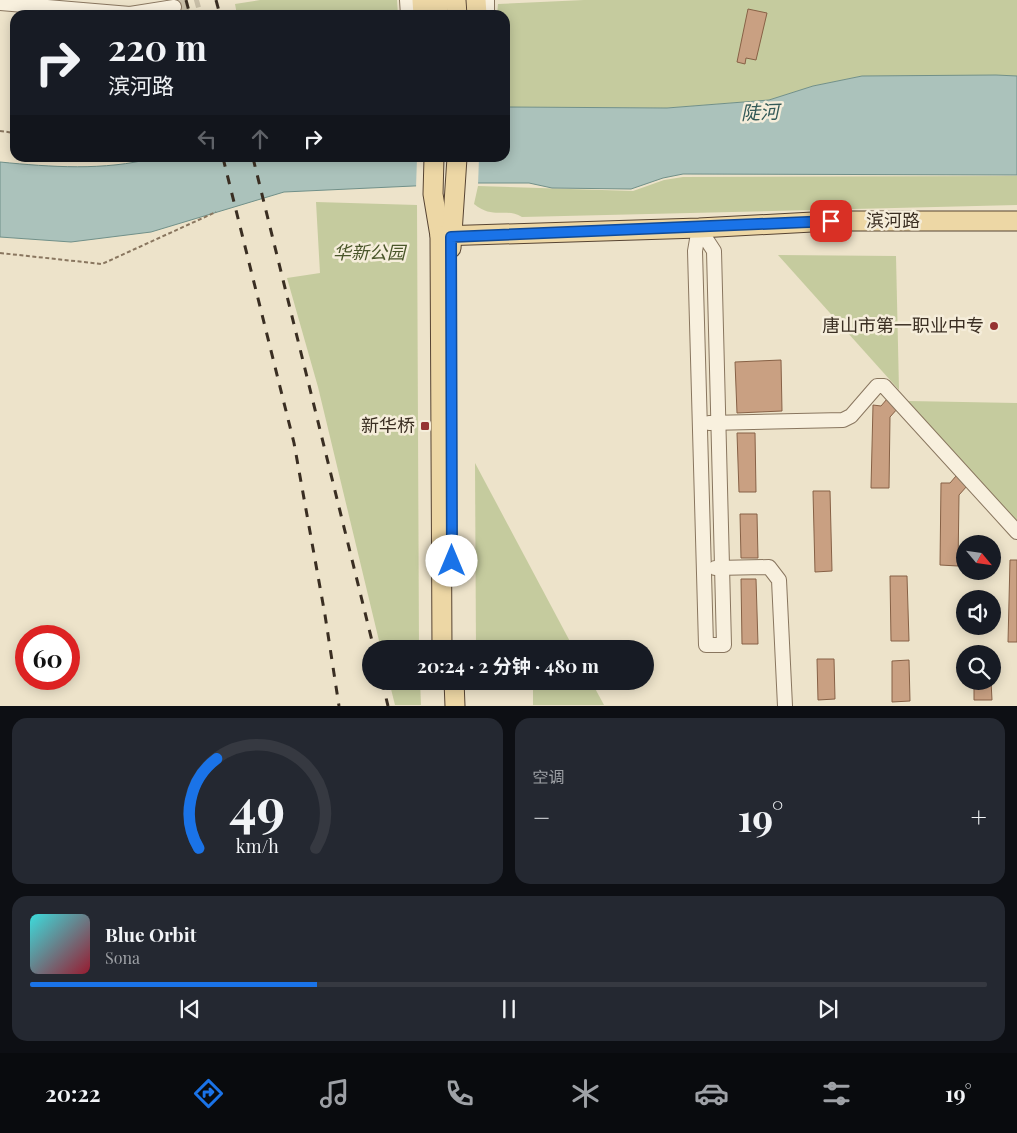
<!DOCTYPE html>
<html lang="zh">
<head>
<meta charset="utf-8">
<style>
  body { margin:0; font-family:"Playfair Display","Noto Sans SC",serif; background:#242831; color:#f1f3f6; height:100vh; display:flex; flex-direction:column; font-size:19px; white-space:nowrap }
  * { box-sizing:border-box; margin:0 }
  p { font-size:16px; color:#9ea1a6 }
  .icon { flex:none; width:28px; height:28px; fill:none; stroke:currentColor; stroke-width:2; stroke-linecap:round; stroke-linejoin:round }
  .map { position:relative; height:706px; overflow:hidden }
  .side { display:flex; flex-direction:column; gap:12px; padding:12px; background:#0d0f14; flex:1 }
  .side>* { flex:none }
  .banner { position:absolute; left:10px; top:10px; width:500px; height:152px; border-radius:15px; box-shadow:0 2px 12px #0003; background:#171b24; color:#f1f3f6; overflow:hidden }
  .needle { width:32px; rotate:119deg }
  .buttons { position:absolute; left:956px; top:535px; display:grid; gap:10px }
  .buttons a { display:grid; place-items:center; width:45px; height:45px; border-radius:50%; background:#171b24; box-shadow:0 2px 12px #0003; font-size:25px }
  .speed { position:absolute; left:15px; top:625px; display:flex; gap:10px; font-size:25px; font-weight:700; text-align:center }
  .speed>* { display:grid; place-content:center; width:65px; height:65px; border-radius:50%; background:#171b24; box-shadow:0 2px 12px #0003; line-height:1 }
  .speed .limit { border:8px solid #d22; background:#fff; color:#111 }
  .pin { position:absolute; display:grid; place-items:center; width:42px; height:42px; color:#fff; margin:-21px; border-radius:10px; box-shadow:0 2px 8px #0006 }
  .me { position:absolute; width:55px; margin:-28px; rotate:0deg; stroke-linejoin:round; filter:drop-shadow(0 0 4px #0008) }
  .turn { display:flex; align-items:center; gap:18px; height:105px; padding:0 15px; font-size:22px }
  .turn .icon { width:65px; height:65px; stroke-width:2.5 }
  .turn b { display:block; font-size:35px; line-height:42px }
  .lanes { display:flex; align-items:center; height:48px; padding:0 15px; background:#0003; justify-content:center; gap:25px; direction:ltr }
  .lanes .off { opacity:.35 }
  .big { font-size:38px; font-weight:700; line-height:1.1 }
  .side .card { flex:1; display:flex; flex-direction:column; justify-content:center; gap:8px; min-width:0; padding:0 18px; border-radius:15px; background:#242831 }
  .side .dial { align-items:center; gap:0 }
  .dial svg { height:130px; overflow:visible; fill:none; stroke:#363941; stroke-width:7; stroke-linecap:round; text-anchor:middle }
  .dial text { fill:#f1f3f6; stroke:none }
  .song { display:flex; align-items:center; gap:15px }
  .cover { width:60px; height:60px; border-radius:8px; background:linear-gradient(135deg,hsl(180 70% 55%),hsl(350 70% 35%)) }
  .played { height:5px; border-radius:2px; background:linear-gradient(90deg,#1a73e8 30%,#363941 30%) }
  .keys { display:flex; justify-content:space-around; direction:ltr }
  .heat { display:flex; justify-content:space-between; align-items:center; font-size:28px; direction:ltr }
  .side .tiles { flex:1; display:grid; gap:12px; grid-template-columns:1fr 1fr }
  .card:last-child { grid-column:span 2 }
  .trip { position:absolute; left:362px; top:640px; width:292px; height:50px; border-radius:25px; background:#171b24; box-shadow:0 2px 12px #0003; font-weight:700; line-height:50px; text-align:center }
  .menu { display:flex; height:80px; justify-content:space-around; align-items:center; background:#090b0e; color:#9ea1a6 }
  .menu .icon { width:35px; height:35px }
  .menu .on { color:#1a73e8 }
  .menu b { font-size:22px; color:#f1f3f6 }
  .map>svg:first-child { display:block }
  .green { fill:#c5cb9e }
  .water { fill:#abc2bb; stroke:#719089 }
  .pier { fill:#ede3ca }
  .building { fill:#c9a082; stroke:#876146 }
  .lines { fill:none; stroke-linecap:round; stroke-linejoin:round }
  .minor-tunnel { stroke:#c9bfa8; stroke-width:14; stroke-dasharray:14 7; stroke-linecap:butt }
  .minor-casing { stroke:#89765f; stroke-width:16 }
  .major-casing { stroke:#574433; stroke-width:21 }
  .path { stroke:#89765f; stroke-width:2; stroke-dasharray:4 2.5; stroke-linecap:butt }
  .minor { stroke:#f8f0de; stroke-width:14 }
  .major { stroke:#edd7a5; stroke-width:19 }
  .rail { stroke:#3a2e22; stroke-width:3; stroke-dasharray:9 9; stroke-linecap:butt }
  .route-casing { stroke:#114b97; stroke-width:12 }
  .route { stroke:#1a73e8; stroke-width:9 }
  .poi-dot { fill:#953332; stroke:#f5edda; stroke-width:2 }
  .labels { text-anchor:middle; stroke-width:5; stroke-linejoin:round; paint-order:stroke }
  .street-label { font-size:18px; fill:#3a2e22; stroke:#f5edda }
  .park-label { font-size:18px; font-style:italic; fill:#4a562a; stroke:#f5edda }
  .poi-label { font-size:18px; fill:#3a2e22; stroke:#f5edda; text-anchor:end }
  .water-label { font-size:19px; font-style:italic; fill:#325957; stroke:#f5edda }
</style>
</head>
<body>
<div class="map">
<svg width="1017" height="706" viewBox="0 0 1017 706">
  <rect width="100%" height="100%" fill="#ede3ca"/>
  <!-- green -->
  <g class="green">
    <path d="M260 0H397L398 15H237L235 4Z"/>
    <path d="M584 0H1017V76H862L813 86 769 100 667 108 505 107V15H497L498 4Z"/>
    <path d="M1017 176V205L522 217C504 207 494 220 474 204L478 186 633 191 664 180 683 177Z"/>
    <path d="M316 202 417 205 419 649H381L318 387 287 278 320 273Z"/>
    <path d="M778 255 896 256 899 390Z"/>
    <path d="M908 401 1017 403V523Z"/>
    <path d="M475 463 574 649H476Z"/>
    <path d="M389 681H420L421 705H395Z"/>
    <path d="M533 681H591L604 705H533Z"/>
  </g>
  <!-- water -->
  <path class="water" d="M996 75 1017 76V175L683 174 663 178 631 189 552 188 529 183H478L284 192 151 232 71 242 0 237V162C51 167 104 171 154 158H505V107L667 108 769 100 813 86 862 76Z"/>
  <!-- pier -->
  <path class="pier" d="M417 158H479L478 185 416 188Z"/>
  <!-- building -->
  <g class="building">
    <path d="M748 9 767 13 756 60 746 58 745 64 737 62Z"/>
    <path d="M781 360 782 411 737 413 735 362Z"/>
    <path d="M887 399 898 408 890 417 889 488H871L873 405 881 406Z"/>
    <path d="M737 433H755L756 492H739Z"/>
    <path d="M956 476 967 486 959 495 958 566 940 565 941 483H950Z"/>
    <path d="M813 491H830L832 571 815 572Z"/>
    <path d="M740 514H757L758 558H741Z"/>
    <path d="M1010 560H1017V642H1008Z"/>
    <path d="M890 576H907L909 641H891Z"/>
    <path d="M741 579H756L758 644H742Z"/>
    <path d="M817 659H834L835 699 818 700Z"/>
    <path d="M909 660 910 701 892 702V661Z"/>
    <path d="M974 681H991L992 700H974Z"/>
  </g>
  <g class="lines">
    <!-- minor-tunnel -->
    <path class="minor-tunnel" d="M174 7 199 0"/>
    <defs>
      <g id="minor">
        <path d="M407 0 408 15"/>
        <path d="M487 0V15"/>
        <path d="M0 3 130 14 174 7"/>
        <path d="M699 228 714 251 724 645H706L695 251Z"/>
        <path d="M709 423 843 420 851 416 877 386H884L1017 532"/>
        <path d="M715 568 769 567 779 580 785 706"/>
      </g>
      <g id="major">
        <path d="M422 0 423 15"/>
        <path d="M438 0V15"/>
        <path d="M456 0 457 15"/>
        <path d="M476 0 477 15"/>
        <path d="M434 158 433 194 440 236 442 649"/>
        <path d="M440 236 699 228 831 221H1017"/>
        <path d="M451 248 457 158"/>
        <path d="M454 681 455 706"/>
      </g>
    </defs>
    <!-- minor casing -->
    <use href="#minor" class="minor-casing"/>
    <!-- major casing -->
    <use href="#major" class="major-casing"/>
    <!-- path -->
    <g class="path">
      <path d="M0 131 15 133"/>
      <path d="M0 253 102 264 216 212"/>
    </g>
    <!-- minor -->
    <use href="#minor" class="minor"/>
    <!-- major -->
    <use href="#major" class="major"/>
    <!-- rail -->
    <g class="rail">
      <path d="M186 0 190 15"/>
      <path d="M216 0 220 15"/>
      <path d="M223 158 294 443 325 615 339 706"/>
      <path d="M253 158 374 649"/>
      <path d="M382 681 388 706"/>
    </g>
  </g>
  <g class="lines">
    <defs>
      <path id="route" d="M452 561 451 237 831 221"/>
    </defs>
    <!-- route casing -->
    <use href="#route" class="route-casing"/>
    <!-- route -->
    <use href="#route" class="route"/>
  </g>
  <!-- markers -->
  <g class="poi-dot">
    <circle cx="994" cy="326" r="5"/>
    <rect x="420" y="421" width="10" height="10" rx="2.5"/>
  </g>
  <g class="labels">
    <!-- street labels -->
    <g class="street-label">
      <text x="893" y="227">滨河路</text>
    </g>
    <!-- park labels -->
    <g class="park-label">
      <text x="369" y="259">华新公园</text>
    </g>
    <!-- poi labels -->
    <g class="poi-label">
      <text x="984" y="332">唐山市第一职业中专</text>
      <text x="415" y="432">新华桥</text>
    </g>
    <!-- water labels -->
    <g class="water-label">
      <text transform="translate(760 112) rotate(-2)" y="7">陡河</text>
    </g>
  </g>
</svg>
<div class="buttons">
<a><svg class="needle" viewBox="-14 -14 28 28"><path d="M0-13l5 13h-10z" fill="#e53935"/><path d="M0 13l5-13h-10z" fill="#9ea1a6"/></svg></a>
<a><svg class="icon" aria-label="sound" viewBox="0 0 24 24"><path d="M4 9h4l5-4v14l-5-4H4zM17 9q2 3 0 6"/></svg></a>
<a><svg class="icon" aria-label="search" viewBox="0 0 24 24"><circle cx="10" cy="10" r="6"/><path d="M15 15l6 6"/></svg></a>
</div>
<div class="speed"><div class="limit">60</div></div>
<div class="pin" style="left:831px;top:221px;background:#d93025"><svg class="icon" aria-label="arrive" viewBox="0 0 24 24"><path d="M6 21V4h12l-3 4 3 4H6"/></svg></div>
<svg class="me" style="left:452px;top:561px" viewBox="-20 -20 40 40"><circle r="19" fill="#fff"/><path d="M0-13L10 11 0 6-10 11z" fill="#1a73e8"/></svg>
<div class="trip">20:24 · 2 分钟 · 480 m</div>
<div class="banner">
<div class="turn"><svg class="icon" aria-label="right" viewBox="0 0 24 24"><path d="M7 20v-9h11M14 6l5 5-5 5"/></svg><div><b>220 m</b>滨河路</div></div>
<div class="lanes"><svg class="icon off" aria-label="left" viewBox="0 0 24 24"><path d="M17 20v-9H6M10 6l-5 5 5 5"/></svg><svg class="icon off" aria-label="ahead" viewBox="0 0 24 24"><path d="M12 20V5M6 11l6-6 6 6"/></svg><svg class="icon" aria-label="right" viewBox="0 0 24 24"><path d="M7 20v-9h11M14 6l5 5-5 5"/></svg></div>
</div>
</div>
<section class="side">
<div class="tiles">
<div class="card dial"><svg viewBox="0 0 100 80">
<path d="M14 69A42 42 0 1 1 86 69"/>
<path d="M14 69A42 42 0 0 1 25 14" stroke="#1a73e8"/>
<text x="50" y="56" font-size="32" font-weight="700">49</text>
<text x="50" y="72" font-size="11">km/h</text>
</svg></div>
<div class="card"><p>空调</p>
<div class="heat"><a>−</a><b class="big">19°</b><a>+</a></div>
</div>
<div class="card">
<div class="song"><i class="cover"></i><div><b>Blue Orbit</b><p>Sona</p></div></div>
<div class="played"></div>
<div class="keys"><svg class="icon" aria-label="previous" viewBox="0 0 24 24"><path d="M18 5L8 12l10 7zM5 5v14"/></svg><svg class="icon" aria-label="pause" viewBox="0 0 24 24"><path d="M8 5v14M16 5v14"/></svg><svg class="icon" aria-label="next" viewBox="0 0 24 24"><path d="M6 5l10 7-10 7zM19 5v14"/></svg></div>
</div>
</div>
</section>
<nav class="menu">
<b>20:22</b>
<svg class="icon on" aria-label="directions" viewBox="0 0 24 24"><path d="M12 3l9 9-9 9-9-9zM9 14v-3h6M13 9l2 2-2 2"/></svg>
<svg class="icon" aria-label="music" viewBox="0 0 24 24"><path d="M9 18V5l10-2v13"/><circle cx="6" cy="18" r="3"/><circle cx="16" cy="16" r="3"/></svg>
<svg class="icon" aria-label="phone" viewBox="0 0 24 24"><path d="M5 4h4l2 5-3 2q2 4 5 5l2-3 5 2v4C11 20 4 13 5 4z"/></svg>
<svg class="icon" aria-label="climate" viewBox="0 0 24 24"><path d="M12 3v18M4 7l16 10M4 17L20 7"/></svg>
<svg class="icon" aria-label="car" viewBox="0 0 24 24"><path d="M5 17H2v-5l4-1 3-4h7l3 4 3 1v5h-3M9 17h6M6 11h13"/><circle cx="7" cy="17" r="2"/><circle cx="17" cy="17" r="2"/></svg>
<svg class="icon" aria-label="filters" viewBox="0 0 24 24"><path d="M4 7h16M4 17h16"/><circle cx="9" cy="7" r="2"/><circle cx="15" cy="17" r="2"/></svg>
<b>19°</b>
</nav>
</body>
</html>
